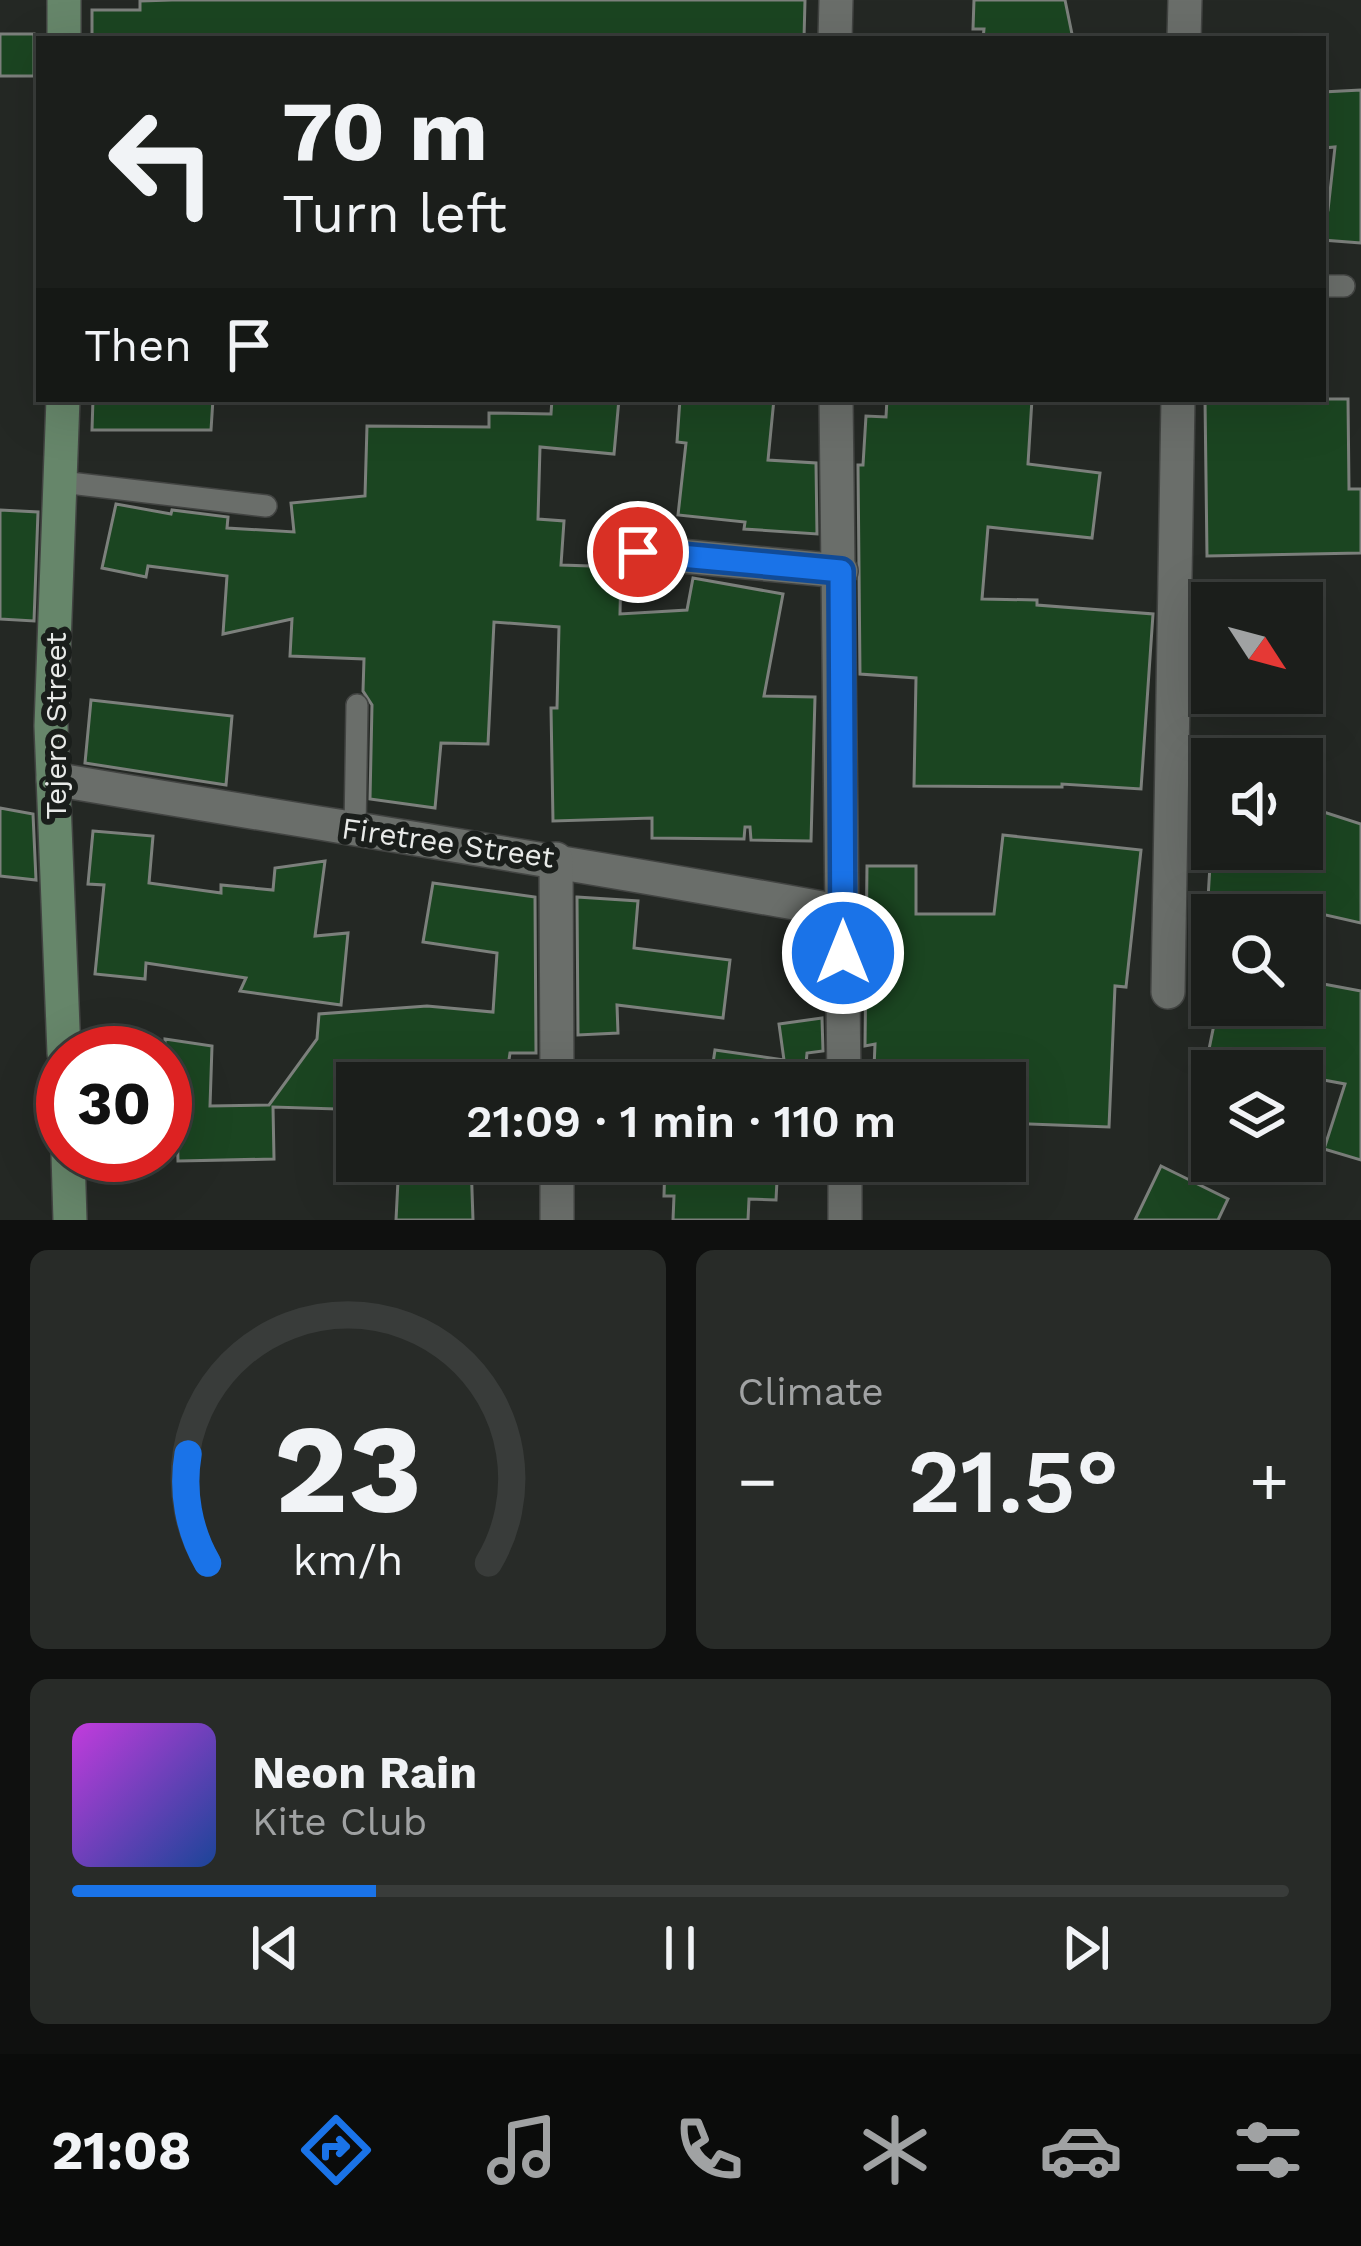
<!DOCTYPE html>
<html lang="en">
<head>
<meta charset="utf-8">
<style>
  body { margin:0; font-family:"Work Sans",sans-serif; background:#282b28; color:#f1f3f6; height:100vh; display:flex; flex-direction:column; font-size:45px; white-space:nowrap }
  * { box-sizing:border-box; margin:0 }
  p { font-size:39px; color:#a0a2a3 }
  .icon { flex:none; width:66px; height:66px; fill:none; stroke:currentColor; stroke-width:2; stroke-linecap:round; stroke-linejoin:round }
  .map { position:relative; height:1220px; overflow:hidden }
  .drawer { display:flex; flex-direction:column; gap:30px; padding:30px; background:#0f100f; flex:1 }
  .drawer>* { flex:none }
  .guide { position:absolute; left:36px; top:36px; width:1290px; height:366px; border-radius:0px; box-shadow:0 12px 48px #0002,0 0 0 3px #393c3a; background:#1b1e1b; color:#f1f3f6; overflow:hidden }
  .needle { width:78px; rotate:126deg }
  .controls { position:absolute; left:1191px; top:582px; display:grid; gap:24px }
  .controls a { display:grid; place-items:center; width:132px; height:132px; border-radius:0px; background:#1b1e1b; box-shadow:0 12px 48px #0002,0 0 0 3px #393c3a; font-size:60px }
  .speed { position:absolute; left:36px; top:1026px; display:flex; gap:24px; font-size:60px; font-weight:700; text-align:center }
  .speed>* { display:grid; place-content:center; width:156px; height:156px; border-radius:50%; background:#1b1e1b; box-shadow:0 12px 48px #0002,0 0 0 3px #393c3a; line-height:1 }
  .speed .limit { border:18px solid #d22; background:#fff; color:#111 }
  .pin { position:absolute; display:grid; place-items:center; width:102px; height:102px; color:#fff; margin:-51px; border:6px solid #fff; border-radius:50%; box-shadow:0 3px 12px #0007 }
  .me { position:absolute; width:132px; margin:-66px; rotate:0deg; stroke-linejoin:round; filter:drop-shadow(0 0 9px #0008) }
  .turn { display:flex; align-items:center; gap:42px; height:252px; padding:0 48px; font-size:54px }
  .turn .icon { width:156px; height:156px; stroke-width:2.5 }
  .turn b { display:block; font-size:84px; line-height:102px }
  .then { display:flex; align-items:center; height:114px; padding:0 48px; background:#0003; gap:24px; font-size:45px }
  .big { font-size:90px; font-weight:600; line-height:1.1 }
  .drawer .card { flex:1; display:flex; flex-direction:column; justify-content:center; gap:18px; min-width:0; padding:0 42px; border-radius:18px; background:#282b28 }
  .drawer .dial { align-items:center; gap:0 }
  .dial svg { height:312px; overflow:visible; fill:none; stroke:#393c3a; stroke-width:7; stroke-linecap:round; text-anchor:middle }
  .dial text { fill:#f1f3f6; stroke:none }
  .song { display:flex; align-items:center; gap:36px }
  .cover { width:144px; height:144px; border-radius:18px; background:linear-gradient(135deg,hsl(290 70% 55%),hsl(220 70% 35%)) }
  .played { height:12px; border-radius:6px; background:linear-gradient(90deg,#1a73e8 25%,#393c3a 25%) }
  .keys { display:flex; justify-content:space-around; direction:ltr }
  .heat { display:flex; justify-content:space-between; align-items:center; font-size:66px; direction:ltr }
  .drawer .tiles { flex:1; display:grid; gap:30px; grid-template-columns:1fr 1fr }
  .card:last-child { grid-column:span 2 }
  .trip { position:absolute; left:336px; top:1062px; width:690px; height:120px; border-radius:0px; background:#1b1e1b; box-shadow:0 12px 48px #0002,0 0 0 3px #393c3a; font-weight:600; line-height:120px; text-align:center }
  .dock { display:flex; height:192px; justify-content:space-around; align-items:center; background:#0b0c0b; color:#a0a2a3 }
  .dock .icon { width:84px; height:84px }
  .dock .selected { color:#1a73e8 }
  .dock b { font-size:54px; color:#f1f3f6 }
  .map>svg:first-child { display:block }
  .building { fill:#1b4521; stroke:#7c807c; stroke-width:3 }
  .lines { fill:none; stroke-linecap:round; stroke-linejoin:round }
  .service-casing { stroke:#424442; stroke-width:24 }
  .minor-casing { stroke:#424442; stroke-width:36 }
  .secondary-casing { stroke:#424442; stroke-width:36 }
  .service { stroke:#6a6e6a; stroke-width:21 }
  .minor { stroke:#6a6e6a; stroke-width:33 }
  .secondary { stroke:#66866a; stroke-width:33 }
  .route-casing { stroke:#114b97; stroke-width:30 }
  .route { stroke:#1a73e8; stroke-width:21 }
  .labels { text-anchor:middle; stroke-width:12; stroke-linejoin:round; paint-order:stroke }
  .street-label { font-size:30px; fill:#e8eae8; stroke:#1a1e1b }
</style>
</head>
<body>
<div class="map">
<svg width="1361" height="1220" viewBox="0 0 1361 1220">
  <rect width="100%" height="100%" fill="#242824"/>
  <!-- building -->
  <g class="building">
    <path d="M172 0H805L804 39H92V10H140V1Z"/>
    <path d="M974 0H1065L1073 39H983L984 29H973Z"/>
    <rect x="0" y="34" width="34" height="42"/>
    <path d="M1361 90V243L1323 240V210H1328L1335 147 1323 148V92Z"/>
    <path d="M93 399H213L211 430H92Z"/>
    <path d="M552 399H619L614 454 540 447 538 519 564 521 561 565 621 567 620 614 687 610 693 578 783 594 764 696 815 697 811 841 751 840 750 827H745L744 839 652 838V818L553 821 551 708H557L559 627 494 622 488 744 441 743 435 808 370 799 372 705 363 691 364 659 290 656 292 619 223 634 227 576 148 566 146 577 102 568 116 504 171 514 172 510 228 517 227 528 294 532 291 503 365 496 367 426 489 427V413L551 414Z"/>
    <path d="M680 399H774L768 460 816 463 817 534 744 529 745 522 678 515 686 443 677 442Z"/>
    <path d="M887 399H1032L1028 464 1100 473 1092 538 988 527 982 599 1037 600V605L1153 614 1141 789 1062 784V787L914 786 916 678 860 674 858 465H863L866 416 886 417Z"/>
    <path d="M1205 399H1348L1349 489H1361V553L1207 556Z"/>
    <path d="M0 510 38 512 34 621 0 619Z"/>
    <path d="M91 700 232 716 226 785 85 763Z"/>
    <path d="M1302 805 1361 824V923L1282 905 1281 915H1207L1211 849H1302Z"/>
    <path d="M0 808 33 814 36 880 0 876Z"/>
    <path d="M93 831 153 836 149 883 221 893V885L273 890 275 868 325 861 315 936 348 933 341 1005 240 991 246 978 146 963 145 979 95 974 104 885 88 884Z"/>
    <path d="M1003 835 1141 850 1126 987 1115 986 1109 1127 1005 1123V1083H958V1073L874 1068 875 1044 865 1046 867 866H916V914H994Z"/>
    <path d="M433 883 535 897 536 1053H510L507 1073 432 1065 431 1083H397L398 1071 339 1067 337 1109 273 1107 274 1159 178 1161 176 1077H165V1039L212 1046 210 1106 269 1105 317 1039 319 1014 427 1006 493 1012 497 953 423 942Z"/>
    <path d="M577 897 638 901 634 948 730 960 723 1018 617 1005 618 1033 578 1035Z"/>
    <path d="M1302 980 1361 991V1160L1324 1149 1345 1084 1302 1076V1071H1273L1207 1059 1218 1005H1302Z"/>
    <path d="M822 1018 823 1051 807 1053 806 1064 823 1066V1083H710L715 1050 784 1060 779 1024Z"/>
    <path d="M399 1161H471L473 1220H396Z"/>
    <path d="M665 1161H778L776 1200 749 1199 748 1220H673L674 1196H664Z"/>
    <path d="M1161 1166 1228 1199 1218 1220H1135Z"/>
  </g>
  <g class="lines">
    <defs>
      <g id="service">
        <path d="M1323 286H1344"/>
        <path d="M61 482 266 506"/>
        <path d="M355 830 357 705"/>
      </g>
      <g id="minor">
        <path d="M835 39 836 0"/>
        <path d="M1184 39 1185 0"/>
        <path d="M836 399 844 1083"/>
        <path d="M638 552 841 571"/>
        <path d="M53 779C317 824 580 863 843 912"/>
        <path d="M556 859 557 1083"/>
        <path d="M1168 992 1178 399"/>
        <path d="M557 1161V1220"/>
        <path d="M845 1161V1220"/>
      </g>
      <g id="secondary">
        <path d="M64 0V39"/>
        <path d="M63 399 51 726 64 1053"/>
        <path d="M68 1155 70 1220"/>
      </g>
    </defs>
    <!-- service casing -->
    <use href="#service" class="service-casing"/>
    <!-- minor casing -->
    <use href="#minor" class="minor-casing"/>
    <!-- secondary casing -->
    <use href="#secondary" class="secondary-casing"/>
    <!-- service -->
    <use href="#service" class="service"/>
    <!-- minor -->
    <use href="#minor" class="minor"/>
    <!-- secondary -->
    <use href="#secondary" class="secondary"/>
  </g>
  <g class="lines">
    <defs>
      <path id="route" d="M638 552 841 571 843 953"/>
    </defs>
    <!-- route casing -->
    <use href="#route" class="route-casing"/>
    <!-- route -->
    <use href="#route" class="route"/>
  </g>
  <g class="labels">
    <!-- street labels -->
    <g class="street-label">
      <text transform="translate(56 726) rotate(-90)" y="10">Tejero Street</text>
      <text transform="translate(448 843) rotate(8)" y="10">Firetree Street</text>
    </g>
  </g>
</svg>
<div class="controls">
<a><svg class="needle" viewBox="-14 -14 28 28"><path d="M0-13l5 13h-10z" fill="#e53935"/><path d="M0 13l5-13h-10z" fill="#a0a2a3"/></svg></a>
<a><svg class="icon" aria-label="sound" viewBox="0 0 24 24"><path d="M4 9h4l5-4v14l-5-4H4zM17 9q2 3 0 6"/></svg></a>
<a><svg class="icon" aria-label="search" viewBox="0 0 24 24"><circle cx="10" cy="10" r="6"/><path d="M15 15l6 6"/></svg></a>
<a><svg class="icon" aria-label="layers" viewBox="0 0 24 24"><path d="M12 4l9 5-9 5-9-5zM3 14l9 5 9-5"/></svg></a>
</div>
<div class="speed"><div class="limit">30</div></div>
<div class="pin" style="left:638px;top:552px;background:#d93025"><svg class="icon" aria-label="arrive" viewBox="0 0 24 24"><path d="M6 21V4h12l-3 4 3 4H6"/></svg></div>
<svg class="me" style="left:843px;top:953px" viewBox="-20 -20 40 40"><circle r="17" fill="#1a73e8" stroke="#fff" stroke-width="3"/><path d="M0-11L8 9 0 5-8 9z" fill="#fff"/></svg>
<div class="trip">21:09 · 1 min · 110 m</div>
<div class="guide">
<div class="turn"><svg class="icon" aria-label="left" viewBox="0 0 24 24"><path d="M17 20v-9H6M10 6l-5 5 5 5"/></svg><div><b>70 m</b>Turn left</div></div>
<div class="then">Then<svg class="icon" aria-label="arrive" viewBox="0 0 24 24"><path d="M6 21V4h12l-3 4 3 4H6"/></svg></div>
</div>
</div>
<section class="drawer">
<div class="tiles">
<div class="card dial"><svg viewBox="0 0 100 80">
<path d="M14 69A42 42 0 1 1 86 69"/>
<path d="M14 69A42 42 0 0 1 9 41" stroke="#1a73e8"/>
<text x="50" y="56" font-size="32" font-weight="700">23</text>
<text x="50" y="72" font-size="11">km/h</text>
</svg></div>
<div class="card"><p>Climate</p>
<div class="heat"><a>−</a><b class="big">21.5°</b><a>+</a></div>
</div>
<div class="card">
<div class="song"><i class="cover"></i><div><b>Neon Rain</b><p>Kite Club</p></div></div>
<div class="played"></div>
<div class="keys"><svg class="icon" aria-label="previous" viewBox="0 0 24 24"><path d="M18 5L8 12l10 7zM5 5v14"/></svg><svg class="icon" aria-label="pause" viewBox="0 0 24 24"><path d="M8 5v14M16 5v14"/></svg><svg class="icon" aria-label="next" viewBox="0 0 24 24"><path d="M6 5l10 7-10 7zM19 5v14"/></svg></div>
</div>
</div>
</section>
<nav class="dock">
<b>21:08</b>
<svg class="icon selected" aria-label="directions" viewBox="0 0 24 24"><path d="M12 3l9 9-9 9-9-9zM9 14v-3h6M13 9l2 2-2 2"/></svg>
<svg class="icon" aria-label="music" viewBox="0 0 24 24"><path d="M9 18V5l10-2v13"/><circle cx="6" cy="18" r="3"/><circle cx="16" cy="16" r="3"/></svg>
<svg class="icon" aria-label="phone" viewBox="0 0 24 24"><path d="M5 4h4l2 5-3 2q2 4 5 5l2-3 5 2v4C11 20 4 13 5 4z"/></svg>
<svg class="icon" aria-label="climate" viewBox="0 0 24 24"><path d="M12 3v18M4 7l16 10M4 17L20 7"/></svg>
<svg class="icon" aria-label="car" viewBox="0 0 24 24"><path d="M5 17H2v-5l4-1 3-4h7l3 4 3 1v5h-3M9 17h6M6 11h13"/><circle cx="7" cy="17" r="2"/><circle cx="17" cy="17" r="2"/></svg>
<svg class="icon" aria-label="filters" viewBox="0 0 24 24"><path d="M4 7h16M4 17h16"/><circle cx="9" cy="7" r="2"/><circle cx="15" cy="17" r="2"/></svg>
</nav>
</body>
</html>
